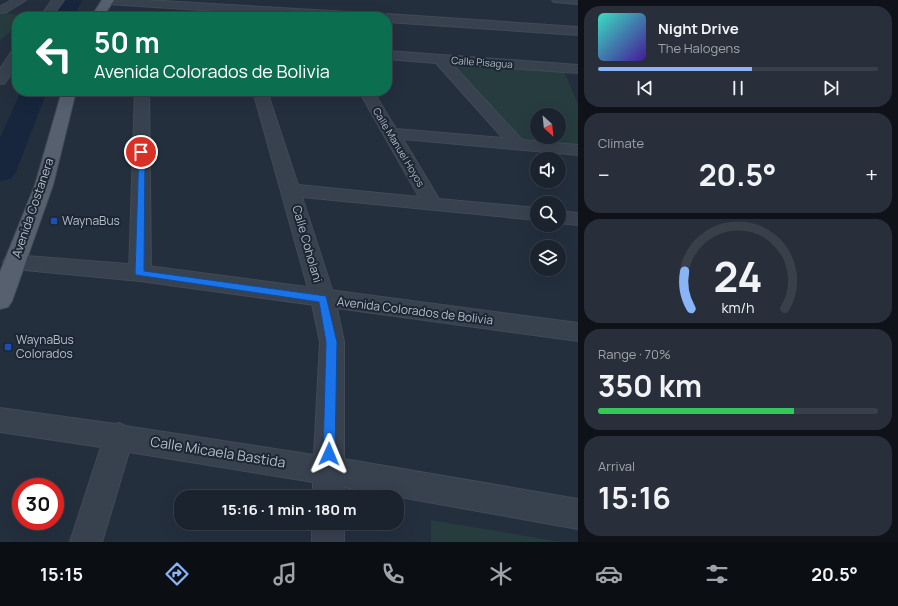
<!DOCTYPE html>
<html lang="en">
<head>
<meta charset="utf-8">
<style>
  body { margin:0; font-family:Manrope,sans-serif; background:#282f3a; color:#f1f3f6; height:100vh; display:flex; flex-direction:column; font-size:15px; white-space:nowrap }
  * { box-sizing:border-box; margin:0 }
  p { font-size:13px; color:#a0a4aa }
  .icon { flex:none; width:22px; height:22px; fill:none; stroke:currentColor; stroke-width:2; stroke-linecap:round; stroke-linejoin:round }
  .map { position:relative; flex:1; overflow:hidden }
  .side { display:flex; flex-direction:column; gap:6px; padding:6px; background:#0f1319; width:320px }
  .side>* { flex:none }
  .banner { position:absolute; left:12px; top:12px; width:380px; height:84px; border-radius:16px; box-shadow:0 4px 16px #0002,0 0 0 1px #39404a; background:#0b6e4f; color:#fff; overflow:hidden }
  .needle { width:26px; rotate:153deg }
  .tools { position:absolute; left:530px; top:108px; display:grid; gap:8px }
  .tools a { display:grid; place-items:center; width:36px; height:36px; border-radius:50%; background:#1b232e; box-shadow:0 4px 16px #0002,0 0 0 1px #39404a; font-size:20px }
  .speed { position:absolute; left:12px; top:478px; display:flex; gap:8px; font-size:20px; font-weight:700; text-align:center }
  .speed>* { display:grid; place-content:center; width:52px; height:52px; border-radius:50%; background:#1b232e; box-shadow:0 4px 16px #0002,0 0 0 1px #39404a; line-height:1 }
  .speed .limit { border:6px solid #d22; background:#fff; color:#111 }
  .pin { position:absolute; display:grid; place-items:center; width:34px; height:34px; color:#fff; margin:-17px; border:2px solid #fff; border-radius:50%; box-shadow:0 1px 4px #0007 }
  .me { position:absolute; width:44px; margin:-22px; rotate:1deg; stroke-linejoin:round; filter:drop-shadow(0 0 3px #0008) }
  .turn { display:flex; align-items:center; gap:14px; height:84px; padding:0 16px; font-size:18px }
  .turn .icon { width:52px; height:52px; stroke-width:2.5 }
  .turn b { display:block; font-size:28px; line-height:34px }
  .big { font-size:30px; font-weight:700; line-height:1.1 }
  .side .widget { flex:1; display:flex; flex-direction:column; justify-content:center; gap:6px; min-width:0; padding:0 14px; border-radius:16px; background:#282f3a }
  .side .dial { align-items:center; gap:0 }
  .dial svg { height:104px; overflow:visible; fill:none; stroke:#39404a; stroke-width:7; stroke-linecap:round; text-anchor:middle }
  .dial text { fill:#f1f3f6; stroke:none }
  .song { display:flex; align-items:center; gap:12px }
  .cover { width:48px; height:48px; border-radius:6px; background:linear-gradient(135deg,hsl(170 70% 55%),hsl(260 70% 35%)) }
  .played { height:4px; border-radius:2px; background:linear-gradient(90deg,#8ab4f8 55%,#39404a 55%) }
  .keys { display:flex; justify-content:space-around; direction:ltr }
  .heat { display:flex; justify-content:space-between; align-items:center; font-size:22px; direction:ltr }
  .charge { height:6px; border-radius:3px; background:linear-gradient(90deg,#34c759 70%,#39404a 0) }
  .trip { position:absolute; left:174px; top:490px; width:230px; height:40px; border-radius:16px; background:#1b232e; box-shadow:0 4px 16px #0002,0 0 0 1px #39404a; font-weight:700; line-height:40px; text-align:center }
  .tab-bar { display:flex; height:64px; justify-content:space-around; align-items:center; background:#0b0e12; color:#a0a4aa }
  .tab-bar .icon { width:28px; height:28px }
  .tab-bar .current { color:#8ab4f8 }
  .tab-bar b { font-size:18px; color:#f1f3f6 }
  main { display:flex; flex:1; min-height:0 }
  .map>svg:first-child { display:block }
  .green { fill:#263c3f; fill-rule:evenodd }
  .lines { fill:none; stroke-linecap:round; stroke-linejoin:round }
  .river { fill:#17263c; fill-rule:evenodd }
  .minor-casing { stroke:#414a57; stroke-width:2 }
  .tertiary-casing { stroke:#414a57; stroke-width:2 }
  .primary-casing { stroke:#414a57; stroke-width:2 }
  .minor { fill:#38414e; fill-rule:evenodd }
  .tertiary { fill:#38414e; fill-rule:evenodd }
  .primary { fill:#56606e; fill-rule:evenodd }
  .route { fill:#1a73e8; stroke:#114b97 }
  .transit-dot { fill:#1a4fb4; stroke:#1d2633; stroke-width:1.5 }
  .labels { text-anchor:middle; stroke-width:4; stroke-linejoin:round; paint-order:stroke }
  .far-street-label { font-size:10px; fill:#b4bcc9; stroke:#1d2633 }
  .street-label { font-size:12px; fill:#b4bcc9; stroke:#1d2633 }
  .poi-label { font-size:12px; fill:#b4bcc9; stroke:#1d2633; text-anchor:start }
  .near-street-label { font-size:14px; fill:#b4bcc9; stroke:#1d2633 }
</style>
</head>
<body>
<main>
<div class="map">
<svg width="578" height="542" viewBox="0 0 578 542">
  <rect width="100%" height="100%" fill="#242f3e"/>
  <!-- green -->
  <g class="green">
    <path d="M0 12 30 17H17V27L0 40Z"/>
    <path d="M451 64 564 71 578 104V146L524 142ZM537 115H559V137H537Z"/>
    <path d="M431 520 561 542H431Z"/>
  </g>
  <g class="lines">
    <!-- river -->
    <g class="river">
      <path d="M62 0H82L74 17H54Z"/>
      <path d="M21 91H47L16 172 11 179 0 181V138Z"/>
    </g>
    <defs>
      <g id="minor">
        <path d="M12 0H26L7 12 0 13V7Z"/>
        <path d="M52 0H64L52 17H40Z"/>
        <path d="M102 0H146L366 13 370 14 372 17H309L107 4 103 3Z"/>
        <path d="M552 0H578V4L554 2Z"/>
        <path d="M387 14 578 27V35L387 22V17H382Z"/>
        <path d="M17 50V65L5 83 0 84V69L12 51Z"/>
        <path d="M387 51 578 65V73L452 64 522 140 578 145V155L403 139 439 199 537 208V220L302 197 335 299 344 342V459L578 499V529L344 487 343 497H313V482L129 452 102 542H70L101 447 0 432V408L116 424 119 423 125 426 314 455 320 342 311 299 253 91H267L298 185 419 197 359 91H373L396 129 503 138 436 63 387 59Z"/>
        <path d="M135 91H149L151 273 148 278 140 281 132 278 129 273Z"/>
        <path d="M559 211 578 213V225L559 223Z"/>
        <rect x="312" y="523" width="32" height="19"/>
      </g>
      <path id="tertiary" d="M14 255 140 265 578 323V341L140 281 14 269 6 267 3 262 6 257Z"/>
      <g id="primary">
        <path d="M102 0H114L103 17H91Z"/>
        <path d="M62 91H76L53 185 12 301 8 307 0 309V272L35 185Z"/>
      </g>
    </defs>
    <!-- minor casing -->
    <use href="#minor" class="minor-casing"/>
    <!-- tertiary casing -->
    <use href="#tertiary" class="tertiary-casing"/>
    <!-- primary casing -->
    <use href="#primary" class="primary-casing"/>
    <!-- minor -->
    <use href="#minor" class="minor"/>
    <!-- tertiary -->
    <use href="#tertiary" class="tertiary"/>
    <!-- primary -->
    <use href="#primary" class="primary"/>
  </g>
  <!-- route -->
  <path class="route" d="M139 150H144L145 152 144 271 326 296 337 342 335 454 333 458 329 459 325 458 323 454 326 342 319 302 136 275 135 273Z"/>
  <!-- markers -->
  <g class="transit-dot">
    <rect x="50" y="217" width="8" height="8" rx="2"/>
    <rect x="4" y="343" width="8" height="8" rx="2"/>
  </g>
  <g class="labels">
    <!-- far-street labels -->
    <g class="far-street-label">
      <text transform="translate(482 62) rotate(4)" y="4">Calle Pisagua</text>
      <text transform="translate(399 147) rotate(59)" y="4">Calle Manuel Hoyos</text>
    </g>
    <!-- street labels -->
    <g class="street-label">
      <text transform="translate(33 208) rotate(-71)" y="4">Avenida Costanera</text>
      <text transform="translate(307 244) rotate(74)" y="4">Calle Coholani</text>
      <text transform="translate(415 311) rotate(7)" y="4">Avenida Colorados de Bolivia</text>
    </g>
    <!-- poi labels -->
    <g class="poi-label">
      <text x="62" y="225">WaynaBus</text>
      <text x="16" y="344">WaynaBus<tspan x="16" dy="14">Colorados</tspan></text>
    </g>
    <!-- near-street labels -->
    <g class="near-street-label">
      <text transform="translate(218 452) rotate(9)" y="5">Calle Micaela Bastida</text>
    </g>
  </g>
</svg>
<div class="tools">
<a><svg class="needle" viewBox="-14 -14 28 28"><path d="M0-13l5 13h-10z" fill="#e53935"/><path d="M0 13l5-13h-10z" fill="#a0a4aa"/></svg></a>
<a><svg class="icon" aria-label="sound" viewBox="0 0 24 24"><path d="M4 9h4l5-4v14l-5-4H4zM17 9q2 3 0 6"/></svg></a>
<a><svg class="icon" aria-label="search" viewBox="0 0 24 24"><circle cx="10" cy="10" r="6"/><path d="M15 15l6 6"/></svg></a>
<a><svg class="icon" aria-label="layers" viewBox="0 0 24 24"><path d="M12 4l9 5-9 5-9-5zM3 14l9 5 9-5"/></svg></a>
</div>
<div class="speed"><div class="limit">30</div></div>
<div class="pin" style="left:141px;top:152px;background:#d93025"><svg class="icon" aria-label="arrive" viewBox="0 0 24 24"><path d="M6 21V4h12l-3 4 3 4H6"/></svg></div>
<svg class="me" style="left:329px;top:454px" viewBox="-20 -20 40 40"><path d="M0-17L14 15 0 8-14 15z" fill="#1a73e8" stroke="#fff" stroke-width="4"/></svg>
<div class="trip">15:16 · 1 min · 180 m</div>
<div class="banner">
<div class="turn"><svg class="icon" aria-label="left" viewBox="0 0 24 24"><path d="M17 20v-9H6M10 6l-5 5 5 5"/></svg><div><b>50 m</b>Avenida Colorados de Bolivia</div></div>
</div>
</div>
<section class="side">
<div class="widget">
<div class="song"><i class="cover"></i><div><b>Night Drive</b><p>The Halogens</p></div></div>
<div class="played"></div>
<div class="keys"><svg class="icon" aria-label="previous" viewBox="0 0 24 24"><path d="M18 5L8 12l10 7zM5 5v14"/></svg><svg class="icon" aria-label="pause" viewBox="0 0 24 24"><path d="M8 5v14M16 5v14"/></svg><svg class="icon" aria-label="next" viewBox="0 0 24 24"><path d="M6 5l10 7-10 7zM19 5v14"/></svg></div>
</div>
<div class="widget"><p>Climate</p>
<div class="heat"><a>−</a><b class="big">20.5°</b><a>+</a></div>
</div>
<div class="widget dial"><svg viewBox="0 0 100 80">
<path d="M14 69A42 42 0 1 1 86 69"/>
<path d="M14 69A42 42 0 0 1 9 40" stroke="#8ab4f8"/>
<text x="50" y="56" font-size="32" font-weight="700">24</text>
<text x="50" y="72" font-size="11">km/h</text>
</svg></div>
<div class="widget"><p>Range · 70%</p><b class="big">350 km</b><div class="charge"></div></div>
<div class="widget"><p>Arrival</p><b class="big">15:16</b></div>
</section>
</main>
<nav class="tab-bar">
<b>15:15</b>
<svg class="icon current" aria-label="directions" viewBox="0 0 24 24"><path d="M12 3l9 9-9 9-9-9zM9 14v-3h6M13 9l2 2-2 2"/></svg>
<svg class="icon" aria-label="music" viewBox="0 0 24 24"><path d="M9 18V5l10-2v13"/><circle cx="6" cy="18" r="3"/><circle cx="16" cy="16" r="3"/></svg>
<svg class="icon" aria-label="phone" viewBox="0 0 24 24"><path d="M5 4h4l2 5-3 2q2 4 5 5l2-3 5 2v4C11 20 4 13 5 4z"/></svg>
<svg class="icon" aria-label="climate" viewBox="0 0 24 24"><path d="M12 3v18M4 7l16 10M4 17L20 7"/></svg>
<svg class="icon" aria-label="car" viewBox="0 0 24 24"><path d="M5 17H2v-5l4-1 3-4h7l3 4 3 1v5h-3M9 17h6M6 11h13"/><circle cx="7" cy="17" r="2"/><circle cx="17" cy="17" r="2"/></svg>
<svg class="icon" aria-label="filters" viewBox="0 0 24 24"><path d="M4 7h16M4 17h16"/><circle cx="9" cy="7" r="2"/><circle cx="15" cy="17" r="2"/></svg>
<b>20.5°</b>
</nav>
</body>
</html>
